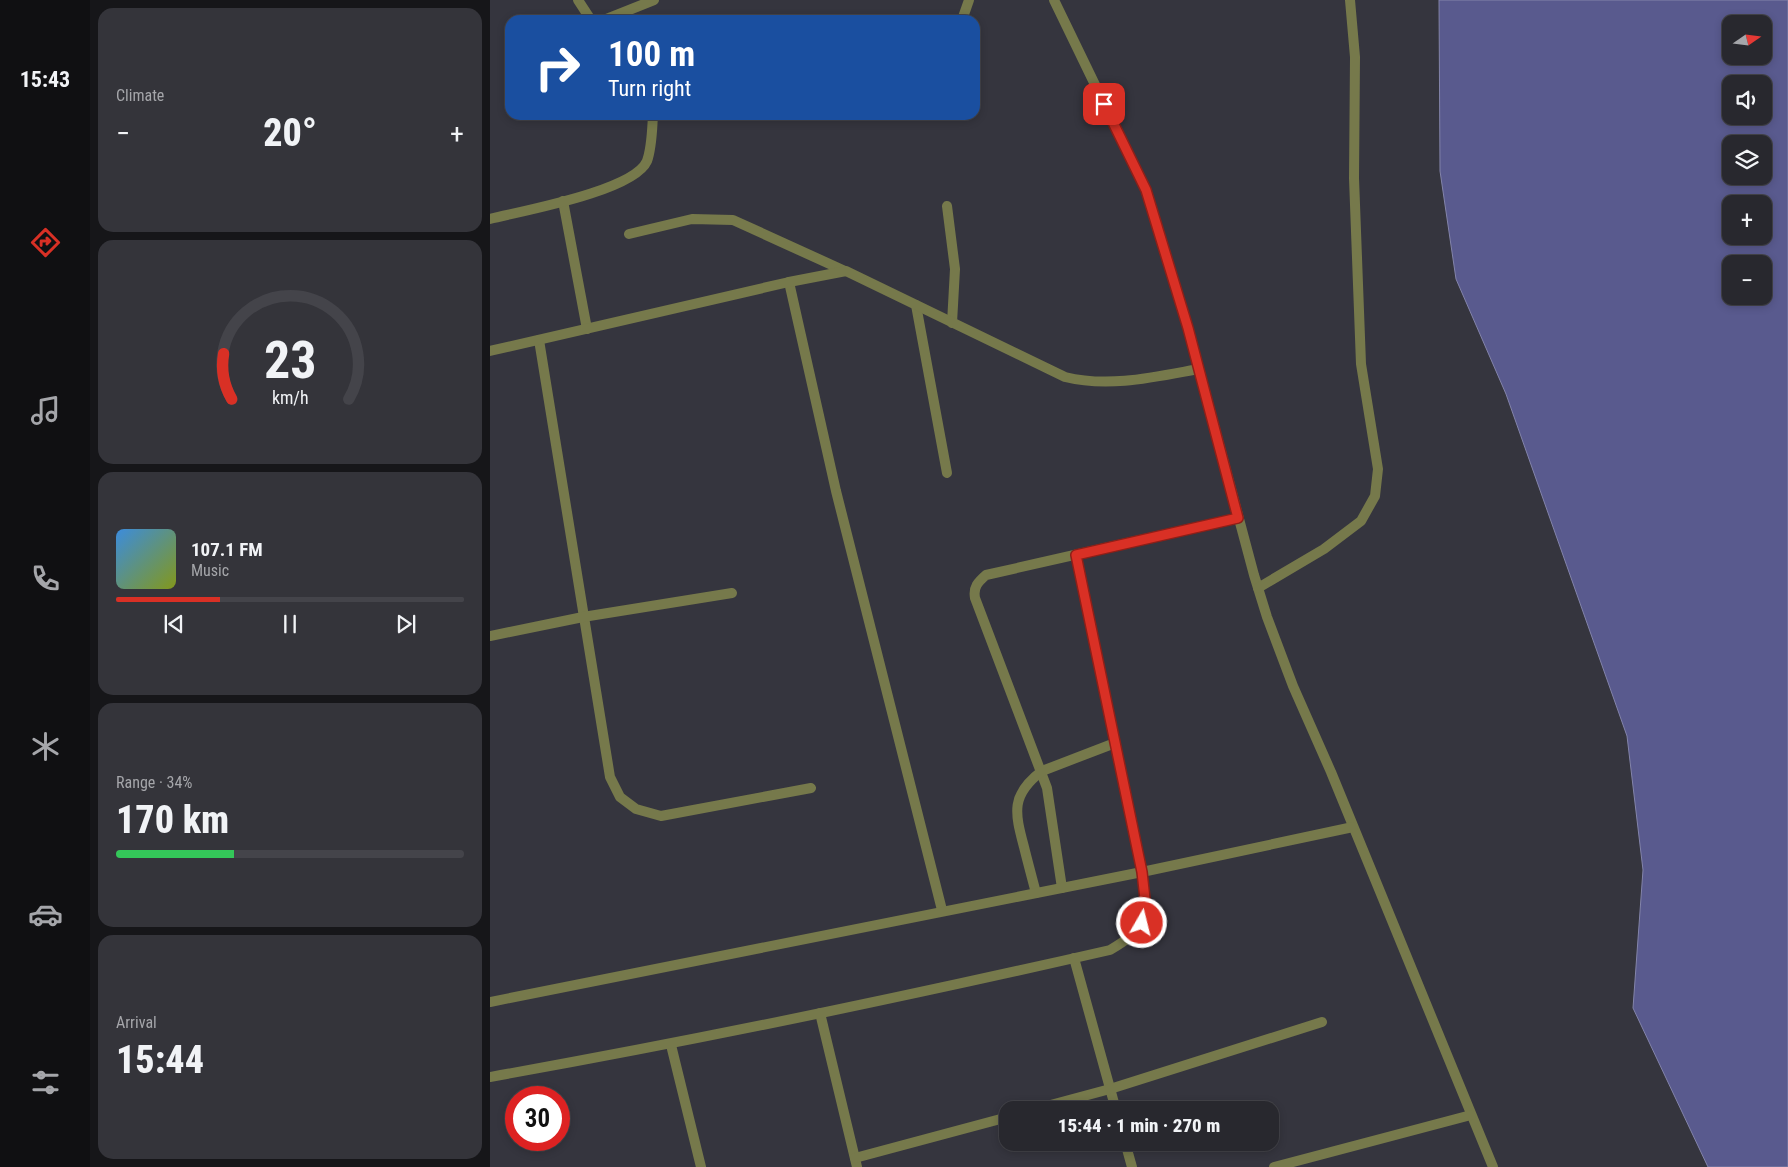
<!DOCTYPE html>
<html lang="en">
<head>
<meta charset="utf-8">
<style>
  body { margin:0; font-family:"Roboto Condensed",sans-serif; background:#34343a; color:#f1f3f6; height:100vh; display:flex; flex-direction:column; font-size:19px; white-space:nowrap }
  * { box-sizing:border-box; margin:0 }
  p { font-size:16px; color:#a5a6aa }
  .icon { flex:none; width:28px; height:28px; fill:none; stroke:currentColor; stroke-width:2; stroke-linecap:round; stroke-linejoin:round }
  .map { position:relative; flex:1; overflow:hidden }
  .drawer { display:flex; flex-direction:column; gap:8px; padding:8px; background:#161619; width:400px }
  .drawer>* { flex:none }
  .guide { position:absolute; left:15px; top:15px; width:475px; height:105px; border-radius:15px; box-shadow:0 2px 8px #0003,0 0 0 1px #44444a; background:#1a4fa0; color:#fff; overflow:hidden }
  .needle { width:32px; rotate:76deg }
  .fabs { position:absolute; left:1232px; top:15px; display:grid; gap:10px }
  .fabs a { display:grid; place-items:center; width:50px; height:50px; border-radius:10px; background:#28282e; box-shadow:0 2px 8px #0003,0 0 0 1px #44444a; font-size:25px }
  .speed { position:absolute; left:15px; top:1086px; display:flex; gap:10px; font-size:25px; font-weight:700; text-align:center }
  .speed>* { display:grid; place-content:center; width:65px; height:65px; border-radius:50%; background:#28282e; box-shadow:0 2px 8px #0003,0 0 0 1px #44444a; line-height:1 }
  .speed .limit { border:8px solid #d22; background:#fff; color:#111 }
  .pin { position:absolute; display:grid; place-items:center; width:42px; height:42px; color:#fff; margin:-21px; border-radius:10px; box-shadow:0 2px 8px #0006 }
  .me { position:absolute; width:55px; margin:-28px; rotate:8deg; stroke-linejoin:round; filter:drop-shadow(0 0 4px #0008) }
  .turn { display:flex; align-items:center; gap:18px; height:105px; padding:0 20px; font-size:22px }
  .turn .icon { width:65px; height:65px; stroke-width:2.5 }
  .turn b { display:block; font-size:35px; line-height:42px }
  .big { font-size:38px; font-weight:800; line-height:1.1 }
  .drawer .widget { flex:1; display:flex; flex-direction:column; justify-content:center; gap:8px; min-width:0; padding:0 18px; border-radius:15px; background:#34343a }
  .drawer .dial { align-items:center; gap:0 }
  .dial svg { height:130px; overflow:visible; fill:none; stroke:#44444a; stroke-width:7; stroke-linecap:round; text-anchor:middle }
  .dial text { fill:#f1f3f6; stroke:none }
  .song { display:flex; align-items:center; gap:15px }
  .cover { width:60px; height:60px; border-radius:8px; background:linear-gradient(135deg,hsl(210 70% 55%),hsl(70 70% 35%)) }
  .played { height:5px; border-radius:2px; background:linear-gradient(90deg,#d93025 30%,#44444a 30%) }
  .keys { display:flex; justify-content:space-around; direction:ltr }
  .heat { display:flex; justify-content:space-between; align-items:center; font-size:28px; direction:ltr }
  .charge { height:8px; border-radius:4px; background:linear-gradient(90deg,#34c759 34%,#44444a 0) }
  .trip { position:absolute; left:509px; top:1101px; width:280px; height:50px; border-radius:15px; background:#28282e; box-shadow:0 2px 8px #0003,0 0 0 1px #44444a; font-weight:800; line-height:50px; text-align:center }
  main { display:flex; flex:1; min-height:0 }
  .dock { display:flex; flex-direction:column; width:90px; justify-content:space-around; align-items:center; background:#101012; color:#a5a6aa }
  .dock .icon { width:35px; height:35px }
  .dock .current { color:#d93025 }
  .dock b { font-size:22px; color:#f1f3f6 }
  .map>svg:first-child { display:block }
  .water { fill:#595a8e; stroke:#8384aa; fill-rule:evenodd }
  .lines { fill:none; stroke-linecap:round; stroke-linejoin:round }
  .minor { stroke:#76794b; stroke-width:10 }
  .route-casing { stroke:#8d1f18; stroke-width:12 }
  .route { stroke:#d93025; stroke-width:9 }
</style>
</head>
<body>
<main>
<nav class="dock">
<b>15:43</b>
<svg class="icon current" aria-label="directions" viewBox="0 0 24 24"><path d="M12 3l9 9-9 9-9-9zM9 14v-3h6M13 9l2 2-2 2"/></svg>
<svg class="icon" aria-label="music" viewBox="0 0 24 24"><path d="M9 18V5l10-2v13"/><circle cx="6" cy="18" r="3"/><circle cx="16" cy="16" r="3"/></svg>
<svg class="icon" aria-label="phone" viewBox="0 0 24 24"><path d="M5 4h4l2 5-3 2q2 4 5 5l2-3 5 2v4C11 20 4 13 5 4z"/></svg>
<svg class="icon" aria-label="climate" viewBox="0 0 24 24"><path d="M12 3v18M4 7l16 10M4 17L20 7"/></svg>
<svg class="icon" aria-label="car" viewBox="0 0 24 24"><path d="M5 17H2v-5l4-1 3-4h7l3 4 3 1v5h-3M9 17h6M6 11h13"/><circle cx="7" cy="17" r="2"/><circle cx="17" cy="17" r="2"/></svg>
<svg class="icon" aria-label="filters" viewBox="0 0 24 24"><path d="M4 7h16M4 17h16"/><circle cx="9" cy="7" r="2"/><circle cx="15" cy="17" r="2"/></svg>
</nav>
<section class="drawer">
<div class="widget"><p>Climate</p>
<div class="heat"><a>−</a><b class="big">20°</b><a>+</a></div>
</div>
<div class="widget dial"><svg viewBox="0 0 100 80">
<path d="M14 69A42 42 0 1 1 86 69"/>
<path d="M14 69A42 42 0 0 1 9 41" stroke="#d93025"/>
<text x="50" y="56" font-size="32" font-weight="700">23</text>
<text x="50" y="72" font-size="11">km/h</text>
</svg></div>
<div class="widget">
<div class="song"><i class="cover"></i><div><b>107.1 FM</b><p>Music</p></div></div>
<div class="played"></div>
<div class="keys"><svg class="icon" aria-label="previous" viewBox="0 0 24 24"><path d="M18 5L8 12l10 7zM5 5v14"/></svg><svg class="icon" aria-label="pause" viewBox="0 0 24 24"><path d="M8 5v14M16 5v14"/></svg><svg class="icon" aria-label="next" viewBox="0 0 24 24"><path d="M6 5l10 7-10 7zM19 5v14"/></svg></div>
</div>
<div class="widget"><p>Range · 34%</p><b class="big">170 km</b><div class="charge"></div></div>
<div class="widget"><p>Arrival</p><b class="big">15:44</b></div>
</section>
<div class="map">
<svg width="1298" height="1167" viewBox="0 0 1298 1167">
  <rect width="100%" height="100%" fill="#35353e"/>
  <!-- water -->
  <path class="water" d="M949 0H1298V1167H1218L1143 1008 1153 870 1137 736 1016 394 966 279 950 171ZM1241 24H1274V56H1241ZM1241 84H1274V116H1241ZM1241 144H1274V176H1241ZM1241 204H1274V236H1241ZM1241 264H1274V296H1241Z"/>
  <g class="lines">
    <!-- minor -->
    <g class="minor">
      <path d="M88 0 101 20"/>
      <path d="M564 0 656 190 698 328 764 575 777 617 803 686 841 772 1003 1167"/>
      <path d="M114 20 164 0"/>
      <path d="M472 20 479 0"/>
      <path d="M73 201 97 329"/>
      <path d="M457 206 465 269 462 323"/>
      <path d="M0 219C32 211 144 191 157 161 162 147 162 130 163 115"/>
      <path d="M139 234 202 219 243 220 355 271"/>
      <path d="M299 282 346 491 452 910"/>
      <path d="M426 305 457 473"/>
      <path d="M49 340 120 777 130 797 146 809 171 816 321 788"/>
      <path d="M0 351 299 282 356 271 575 377C619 388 665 377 709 369"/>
      <path d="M768 588 834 549 871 521 885 496 888 469 871 364 864 178 865 57 860 0"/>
      <path d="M0 636 93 617 242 593"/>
      <path d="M572 888 557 788 485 598C483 587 488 582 496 575L748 518"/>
      <path d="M546 893C542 878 538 863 534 847 525 813 520 795 552 771L625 743"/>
      <path d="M584 958 626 1110"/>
      <path d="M0 1002 652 872 863 827"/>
      <path d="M330 1013 367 1167"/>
      <path d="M181 1045 211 1167"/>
      <path d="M0 1077C208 1040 414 997 620 950 660 927 657 915 652 872L586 555"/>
      <path d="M542 1110 620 1089 832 1022"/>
      <path d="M635 1142 642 1167"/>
      <path d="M365 1158 518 1117"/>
      <path d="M784 1167 981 1115"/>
    </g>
  </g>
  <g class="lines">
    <defs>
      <path id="route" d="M614 104 656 190 698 328 748 518 586 555 652 872 656 908 652 923"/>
    </defs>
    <!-- route casing -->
    <use href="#route" class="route-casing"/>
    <!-- route -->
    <use href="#route" class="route"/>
  </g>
</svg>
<div class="fabs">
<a><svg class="needle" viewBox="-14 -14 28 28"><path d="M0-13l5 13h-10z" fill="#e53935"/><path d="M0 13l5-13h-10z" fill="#a5a6aa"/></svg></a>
<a><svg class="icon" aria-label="sound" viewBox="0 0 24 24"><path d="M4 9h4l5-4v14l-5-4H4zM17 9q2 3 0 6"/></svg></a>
<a><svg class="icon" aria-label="layers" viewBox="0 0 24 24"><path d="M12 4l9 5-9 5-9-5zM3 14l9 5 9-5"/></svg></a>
<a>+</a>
<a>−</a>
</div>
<div class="speed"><div class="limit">30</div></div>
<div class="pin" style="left:614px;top:104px;background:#d93025"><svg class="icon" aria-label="arrive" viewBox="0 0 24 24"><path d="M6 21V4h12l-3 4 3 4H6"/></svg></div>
<svg class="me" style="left:652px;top:923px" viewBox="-20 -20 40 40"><circle r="17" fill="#d93025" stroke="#fff" stroke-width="3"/><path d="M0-11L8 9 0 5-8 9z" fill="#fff"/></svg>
<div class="trip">15:44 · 1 min · 270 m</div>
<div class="guide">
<div class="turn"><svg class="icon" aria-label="right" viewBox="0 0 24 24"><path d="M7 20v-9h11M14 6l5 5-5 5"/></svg><div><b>100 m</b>Turn right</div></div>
</div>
</div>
</main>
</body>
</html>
